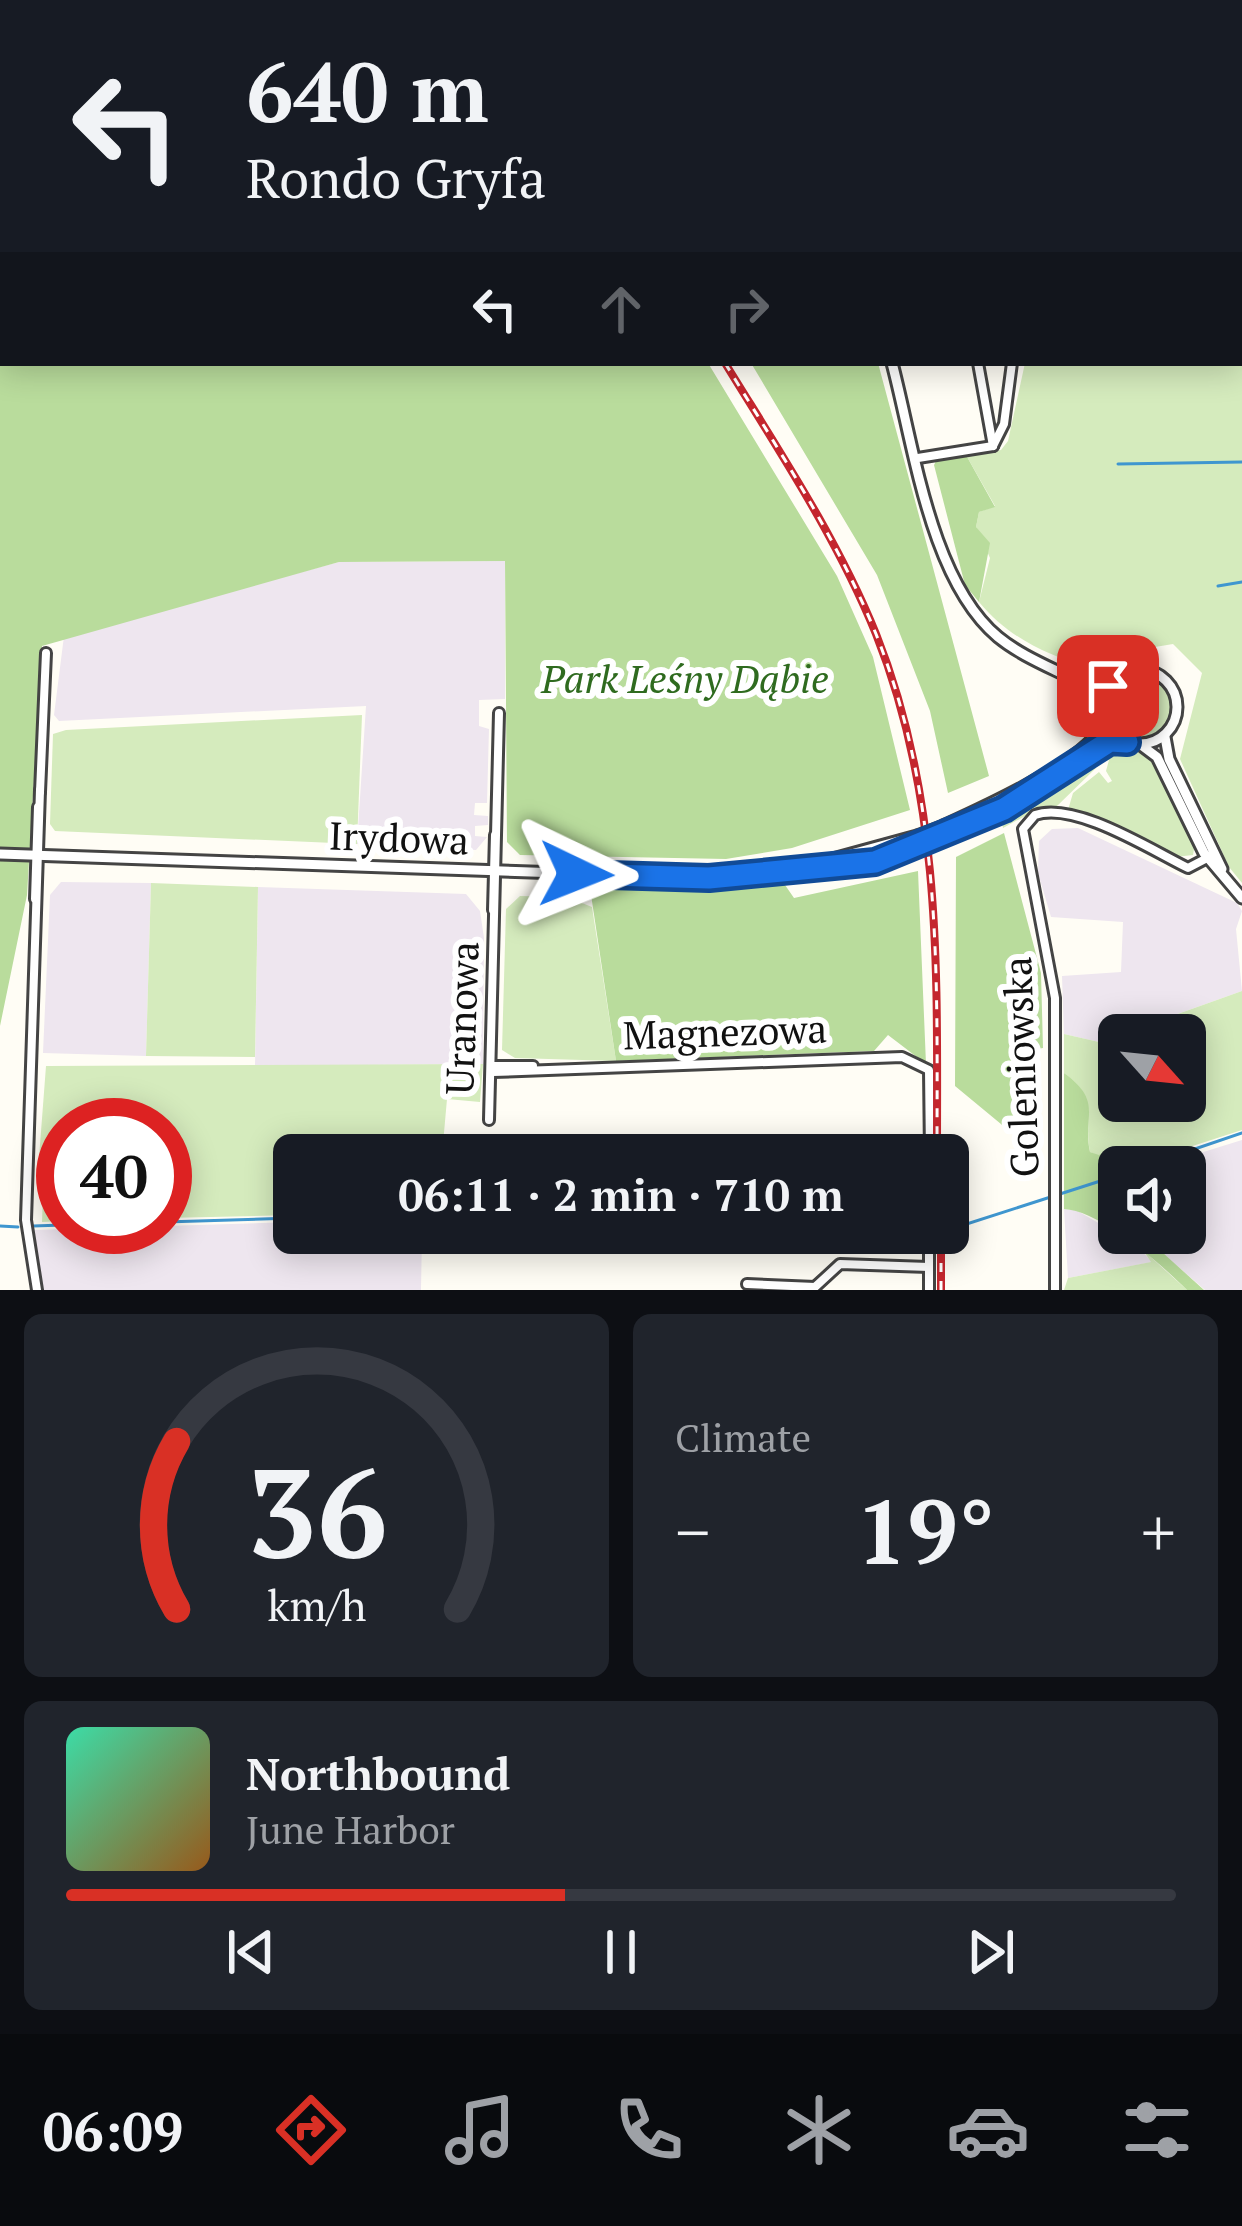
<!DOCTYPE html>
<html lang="en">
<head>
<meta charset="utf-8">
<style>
  body { margin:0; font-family:"PT Serif",serif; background:#20242c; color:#f1f3f6; height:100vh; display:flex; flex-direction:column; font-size:45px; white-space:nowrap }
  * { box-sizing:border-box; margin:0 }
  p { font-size:39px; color:#9ea1a6 }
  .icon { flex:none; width:66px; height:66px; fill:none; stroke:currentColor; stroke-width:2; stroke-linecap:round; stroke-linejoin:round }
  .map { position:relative; height:1290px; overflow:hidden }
  .side { display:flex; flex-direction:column; gap:24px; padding:24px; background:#0d0f14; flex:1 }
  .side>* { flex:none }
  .guide { position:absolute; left:0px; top:0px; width:1242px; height:366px; box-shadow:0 6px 30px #0003; background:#171b24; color:#f1f3f6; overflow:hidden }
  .needle { width:78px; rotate:117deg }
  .fabs { position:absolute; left:1098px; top:1014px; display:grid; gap:24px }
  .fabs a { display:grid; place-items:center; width:108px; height:108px; border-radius:18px; background:#171b24; box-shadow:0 6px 30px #0003; font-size:60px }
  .speed { position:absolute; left:36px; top:1098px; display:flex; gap:24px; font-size:60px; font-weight:700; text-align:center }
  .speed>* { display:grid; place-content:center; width:156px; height:156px; border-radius:50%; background:#171b24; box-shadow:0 6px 30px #0003; line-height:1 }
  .speed .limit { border:18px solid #d22; background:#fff; color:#111 }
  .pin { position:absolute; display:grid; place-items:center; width:102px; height:102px; color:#fff; margin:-51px; border-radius:24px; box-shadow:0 6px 18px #0006 }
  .me { position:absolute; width:132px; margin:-66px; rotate:92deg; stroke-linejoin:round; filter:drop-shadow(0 0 9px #0008) }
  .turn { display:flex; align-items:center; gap:42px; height:252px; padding:0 48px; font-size:54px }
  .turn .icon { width:156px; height:156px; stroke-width:2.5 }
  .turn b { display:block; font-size:84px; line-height:102px }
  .lanes { display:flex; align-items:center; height:114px; padding:0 48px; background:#0003; justify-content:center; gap:60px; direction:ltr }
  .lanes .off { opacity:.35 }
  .big { font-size:90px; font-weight:600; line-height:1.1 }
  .side .widget { flex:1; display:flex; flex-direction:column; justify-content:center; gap:18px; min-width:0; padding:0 42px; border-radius:18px; background:#20242c }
  .side .dial { align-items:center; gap:0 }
  .dial svg { height:312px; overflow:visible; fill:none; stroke:#363941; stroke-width:7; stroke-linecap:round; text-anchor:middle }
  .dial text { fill:#f1f3f6; stroke:none }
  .song { display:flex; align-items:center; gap:36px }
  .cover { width:144px; height:144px; border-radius:18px; background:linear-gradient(135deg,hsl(160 70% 55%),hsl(30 70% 35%)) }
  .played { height:12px; border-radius:6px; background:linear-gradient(90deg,#d93025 45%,#363941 45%) }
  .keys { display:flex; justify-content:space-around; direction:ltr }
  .heat { display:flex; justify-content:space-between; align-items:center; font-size:66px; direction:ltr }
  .side .tiles { flex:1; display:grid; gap:24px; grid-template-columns:1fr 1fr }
  .widget:last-child { grid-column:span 2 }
  .trip { position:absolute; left:273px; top:1134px; width:696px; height:120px; border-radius:18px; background:#171b24; box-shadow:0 6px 30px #0003; font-weight:600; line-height:120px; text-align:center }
  .dock { display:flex; height:192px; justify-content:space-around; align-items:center; background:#090b0e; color:#9ea1a6 }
  .dock .icon { width:84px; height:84px }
  .dock .selected { color:#d93025 }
  .dock b { font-size:54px; color:#f1f3f6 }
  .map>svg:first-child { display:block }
  .industrial { fill:#eee6ef }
  .green { fill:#d5ebbd }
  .forest { fill:#b9dc9c }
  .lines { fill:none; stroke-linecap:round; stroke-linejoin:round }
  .stream { stroke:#3f96cf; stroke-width:3 }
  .minor-casing { stroke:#444; stroke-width:14 }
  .tertiary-casing { stroke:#444; stroke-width:15 }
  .minor { stroke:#fff; stroke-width:8 }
  .tertiary { stroke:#fff; stroke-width:9 }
  .rail-casing { stroke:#c4262e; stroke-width:8 }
  .rail { stroke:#fff; stroke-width:3; stroke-dasharray:9; stroke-linecap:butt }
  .tertiary-bridge-casing { stroke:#444; stroke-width:15; stroke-linecap:butt }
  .tertiary-bridge { stroke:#fff; stroke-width:9 }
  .route-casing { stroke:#114b97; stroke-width:30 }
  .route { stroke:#1a73e8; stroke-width:21 }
  .labels { text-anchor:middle; stroke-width:12; stroke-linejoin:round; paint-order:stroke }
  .park-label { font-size:39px; font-style:italic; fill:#2f6b1f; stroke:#fff }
  .street-label { font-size:39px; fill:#111; stroke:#fff }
</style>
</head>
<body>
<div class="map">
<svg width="1242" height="1290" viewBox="0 0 1242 1290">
  <rect width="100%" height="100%" fill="#fffdf5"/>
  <!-- industrial -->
  <g class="industrial">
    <path d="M505 561V699L479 700V726L489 729 487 803H475L474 815 488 816V825L475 826V836L487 837 476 850 357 844 366 706 59 721 54 715 64 636 339 562Z"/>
    <path d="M1078 828 1237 903 1242 911 1236 929 1242 991 1099 1042 1064 1034 1062 976 1121 972 1123 922 1051 917 1038 873 1039 841 1052 829Z"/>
    <path d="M61 882 151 883 146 1056 43 1053 50 895Z"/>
    <path d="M258 887 466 894 480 911 484 938 483 1064 255 1066Z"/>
    <path d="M1242 1140V1290H1205L1151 1243 1160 1240 1161 1233H1185V1167L1168 1163Z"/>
    <path d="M1064 1209 1076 1210 1136 1245 1152 1262 1068 1278Z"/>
    <path d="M294 1222V1233H422L421 1290H44L34 1250V1230Z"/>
  </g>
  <!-- green -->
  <g class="green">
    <path d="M1239 207H1242V883L1229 867 1180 759 1202 673 1173 644 1131 651 1091 669C1046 654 1010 639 979 602L990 558 976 527 979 512 995 506 966 455 1001 450 1008 441 1025 363H1239Z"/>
    <circle cx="1140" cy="707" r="33"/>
    <path d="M362 715 357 844 55 831 50 824 53 734 66 730Z"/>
    <path d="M1120 745 1153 758 1195 843 1193 855 1175 857 1068 810 1073 793 1099 772 1108 783 1112 781 1106 771 1109 760 1094 764 1096 768 1056 807 1036 810 1003 828 1001 818 1109 747Z"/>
    <path d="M151 883 258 887 255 1057 146 1056Z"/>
    <path d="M520 896 567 897 592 907 616 1061 515 1058 502 1050 506 909Z"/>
    <path d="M1242 991V1130L1128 1167H1119L1109 1151 1099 1156 1090 1152C1083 1118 1101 1100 1064 1073V1034L1099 1042 1119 1035V1101H1185V1035H1119Z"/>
    <path d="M483 1064 480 1102 447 1099 442 1155H294V1215L165 1218V1125H63V1221L42 1222 43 1194 37 1184 46 1066Z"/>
    <path d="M1143 1250 1187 1290H1064L1068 1278 1151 1262Z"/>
  </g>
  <!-- forest -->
  <g class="forest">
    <path d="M0 0H471L3 3V363H708L837 576 873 657 910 810 792 848 726 859 520 855 507 842 505 561 339 562 42 646 27 895 0 1026Z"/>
    <path d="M751 363H878L989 776 948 793 930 711 877 575Z"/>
    <path d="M966 455 995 507 979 512 976 527 990 543 979 602 965 585 934 465 937 459Z"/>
    <path d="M1004 833 1041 973 1043 1048 1021 1052 1019 1129H1007L955 1086 956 857Z"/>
    <path d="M918 871 926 1064 888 1035 874 1051 616 1061 590 888 693 892 785 885 794 898Z"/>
    <path d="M1064 1073C1104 1102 1082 1116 1090 1152L1099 1155 1109 1150 1119 1167V1233H1161L1160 1240 1152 1243 1204 1290H1187C1161 1264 1101 1211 1064 1209Z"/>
  </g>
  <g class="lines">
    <!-- stream -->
    <g class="stream">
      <path d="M1239 200 1242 201"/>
      <path d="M1118 464 1242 462"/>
      <path d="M1218 586 1242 582"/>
      <path d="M1142 1167 1242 1133"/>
      <path d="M165 1222 294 1218"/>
      <path d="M0 1226 18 1227"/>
      <path d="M33 1226 63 1225"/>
      <path d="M948 1230 1119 1175"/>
      <path d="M896 1233H924"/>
    </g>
    <defs>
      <g id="minor">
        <path d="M330 0 332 3"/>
        <path d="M603 0 604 3"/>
        <path d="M690 0 691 3"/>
        <path d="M917 0V3"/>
        <path d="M981 3 982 0"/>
        <path d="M1102 3 1103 0"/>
        <path d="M1239 40H1242"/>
        <path d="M1239 98 1240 87"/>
        <path d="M1239 161 1241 142"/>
        <path d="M978 363 993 446"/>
        <path d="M993 446 1004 424 1012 363"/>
        <path d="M918 458 993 446"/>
        <path d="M40 792 46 653"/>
        <path d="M35 899 38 807"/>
        <path d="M493 910 495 835"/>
        <path d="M494 1066H533"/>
        <path d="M493 1072 902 1057 929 1070 930 1155"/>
        <path d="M489 1120 499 713"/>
        <path d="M929 1233V1290"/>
        <path d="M747 1284 815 1287 840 1264 929 1267"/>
        <path d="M37 1290 26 1220 40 790"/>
        <path d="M1055 1290V998L1023 829 1035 815C1075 801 1151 850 1188 868L1211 856"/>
      </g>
      <g id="tertiary">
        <path d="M794 0 795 3"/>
        <path d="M85 3 87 0"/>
        <path d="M0 116 3 112"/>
        <path d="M892 363C914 446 930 580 998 637 1026 660 1064 672 1095 691L1102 706"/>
        <circle cx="1140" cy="707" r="37"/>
        <path d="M1165 737 1169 759 1222 869"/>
        <path d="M1141 745 1157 757 1204 853 1242 898"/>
        <path d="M941 827C978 810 1094 759 1104 721"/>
        <path d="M942 838 1028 796 1110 741 1121 740"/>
        <path d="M0 854 709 878 796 869 917 836"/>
        <path d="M825 867 875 862 919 848"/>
      </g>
    </defs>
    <!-- minor casing -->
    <use href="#minor" class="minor-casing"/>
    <!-- tertiary casing -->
    <use href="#tertiary" class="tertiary-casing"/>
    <!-- minor -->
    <use href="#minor" class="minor"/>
    <!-- tertiary -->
    <use href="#tertiary" class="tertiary"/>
    <defs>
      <g id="rail">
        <path d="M504 0 506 3"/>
        <path d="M725 363C779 451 837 538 876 634 943 802 937 977 937 1155"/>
        <path d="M941 1290V1233"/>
      </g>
    </defs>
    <!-- rail casing -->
    <use href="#rail" class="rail-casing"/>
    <!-- rail -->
    <use href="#rail" class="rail"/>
    <defs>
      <g id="tertiary-bridge">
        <path d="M917 836 941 827"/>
        <path d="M919 848 942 838"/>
      </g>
    </defs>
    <!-- tertiary-bridge casing -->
    <use href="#tertiary-bridge" class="tertiary-bridge-casing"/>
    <!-- tertiary-bridge -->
    <use href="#tertiary-bridge" class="tertiary-bridge"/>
  </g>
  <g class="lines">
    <defs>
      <path id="route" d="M576 874 709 878 875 862 1004 809 1110 741 1127 742 1105 719 1108 686"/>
    </defs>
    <!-- route casing -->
    <use href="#route" class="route-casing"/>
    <!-- route -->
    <use href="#route" class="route"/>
  </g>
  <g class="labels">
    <!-- park labels -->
    <g class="park-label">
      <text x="685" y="693">Park Leśny Dąbie</text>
    </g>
    <!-- street labels -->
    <g class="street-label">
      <text transform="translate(399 838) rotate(2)" y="14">Irydowa</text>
      <text transform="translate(462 1018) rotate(-88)" y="14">Uranowa</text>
      <text transform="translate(725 1032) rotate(-2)" y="14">Magnezowa</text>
      <text transform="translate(1021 1067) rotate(-92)" y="14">Goleniowska</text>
    </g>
  </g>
</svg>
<div class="fabs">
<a><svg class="needle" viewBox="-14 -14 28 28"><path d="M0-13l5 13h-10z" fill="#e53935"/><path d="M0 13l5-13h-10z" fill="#9ea1a6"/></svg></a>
<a><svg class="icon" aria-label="sound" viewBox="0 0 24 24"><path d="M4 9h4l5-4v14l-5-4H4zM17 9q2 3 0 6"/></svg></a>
</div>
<div class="speed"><div class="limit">40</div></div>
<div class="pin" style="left:1108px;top:686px;background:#d93025"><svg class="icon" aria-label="arrive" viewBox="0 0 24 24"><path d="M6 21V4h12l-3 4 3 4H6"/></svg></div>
<svg class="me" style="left:576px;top:874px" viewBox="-20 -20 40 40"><path d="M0-17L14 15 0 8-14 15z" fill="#1a73e8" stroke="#fff" stroke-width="4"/></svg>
<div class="trip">06:11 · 2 min · 710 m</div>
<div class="guide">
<div class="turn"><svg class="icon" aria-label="left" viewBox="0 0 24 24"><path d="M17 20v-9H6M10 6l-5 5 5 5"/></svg><div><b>640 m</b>Rondo Gryfa</div></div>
<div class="lanes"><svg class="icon" aria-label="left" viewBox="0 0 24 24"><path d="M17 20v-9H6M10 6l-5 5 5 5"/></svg><svg class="icon off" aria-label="ahead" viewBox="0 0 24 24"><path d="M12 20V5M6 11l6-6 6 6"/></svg><svg class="icon off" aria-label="right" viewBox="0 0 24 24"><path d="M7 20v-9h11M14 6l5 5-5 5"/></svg></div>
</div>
</div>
<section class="side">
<div class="tiles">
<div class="widget dial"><svg viewBox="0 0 100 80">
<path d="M14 69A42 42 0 1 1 86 69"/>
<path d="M14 69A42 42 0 0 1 14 26" stroke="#d93025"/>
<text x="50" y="56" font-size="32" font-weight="700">36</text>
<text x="50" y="72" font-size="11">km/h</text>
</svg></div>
<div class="widget"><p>Climate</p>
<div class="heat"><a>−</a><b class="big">19°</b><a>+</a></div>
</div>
<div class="widget">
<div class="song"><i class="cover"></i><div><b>Northbound</b><p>June Harbor</p></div></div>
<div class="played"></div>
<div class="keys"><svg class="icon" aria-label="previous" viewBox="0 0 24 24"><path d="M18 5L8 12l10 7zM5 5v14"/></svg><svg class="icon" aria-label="pause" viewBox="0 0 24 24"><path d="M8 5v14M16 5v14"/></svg><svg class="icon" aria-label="next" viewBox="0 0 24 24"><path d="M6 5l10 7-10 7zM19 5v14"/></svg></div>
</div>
</div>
</section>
<nav class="dock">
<b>06:09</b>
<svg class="icon selected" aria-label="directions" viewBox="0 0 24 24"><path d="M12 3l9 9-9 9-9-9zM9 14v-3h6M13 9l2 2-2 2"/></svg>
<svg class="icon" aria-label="music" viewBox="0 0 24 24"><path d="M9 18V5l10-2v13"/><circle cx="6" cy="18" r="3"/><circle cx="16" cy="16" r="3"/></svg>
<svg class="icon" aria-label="phone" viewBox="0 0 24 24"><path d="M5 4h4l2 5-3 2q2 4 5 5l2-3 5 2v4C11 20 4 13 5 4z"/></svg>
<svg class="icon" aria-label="climate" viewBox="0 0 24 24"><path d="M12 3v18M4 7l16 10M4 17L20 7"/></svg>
<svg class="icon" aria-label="car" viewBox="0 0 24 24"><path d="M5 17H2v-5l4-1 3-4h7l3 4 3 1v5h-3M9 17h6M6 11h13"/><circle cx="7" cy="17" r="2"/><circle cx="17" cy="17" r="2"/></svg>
<svg class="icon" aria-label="filters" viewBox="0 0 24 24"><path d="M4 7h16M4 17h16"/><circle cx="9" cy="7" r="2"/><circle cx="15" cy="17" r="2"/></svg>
</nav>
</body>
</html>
